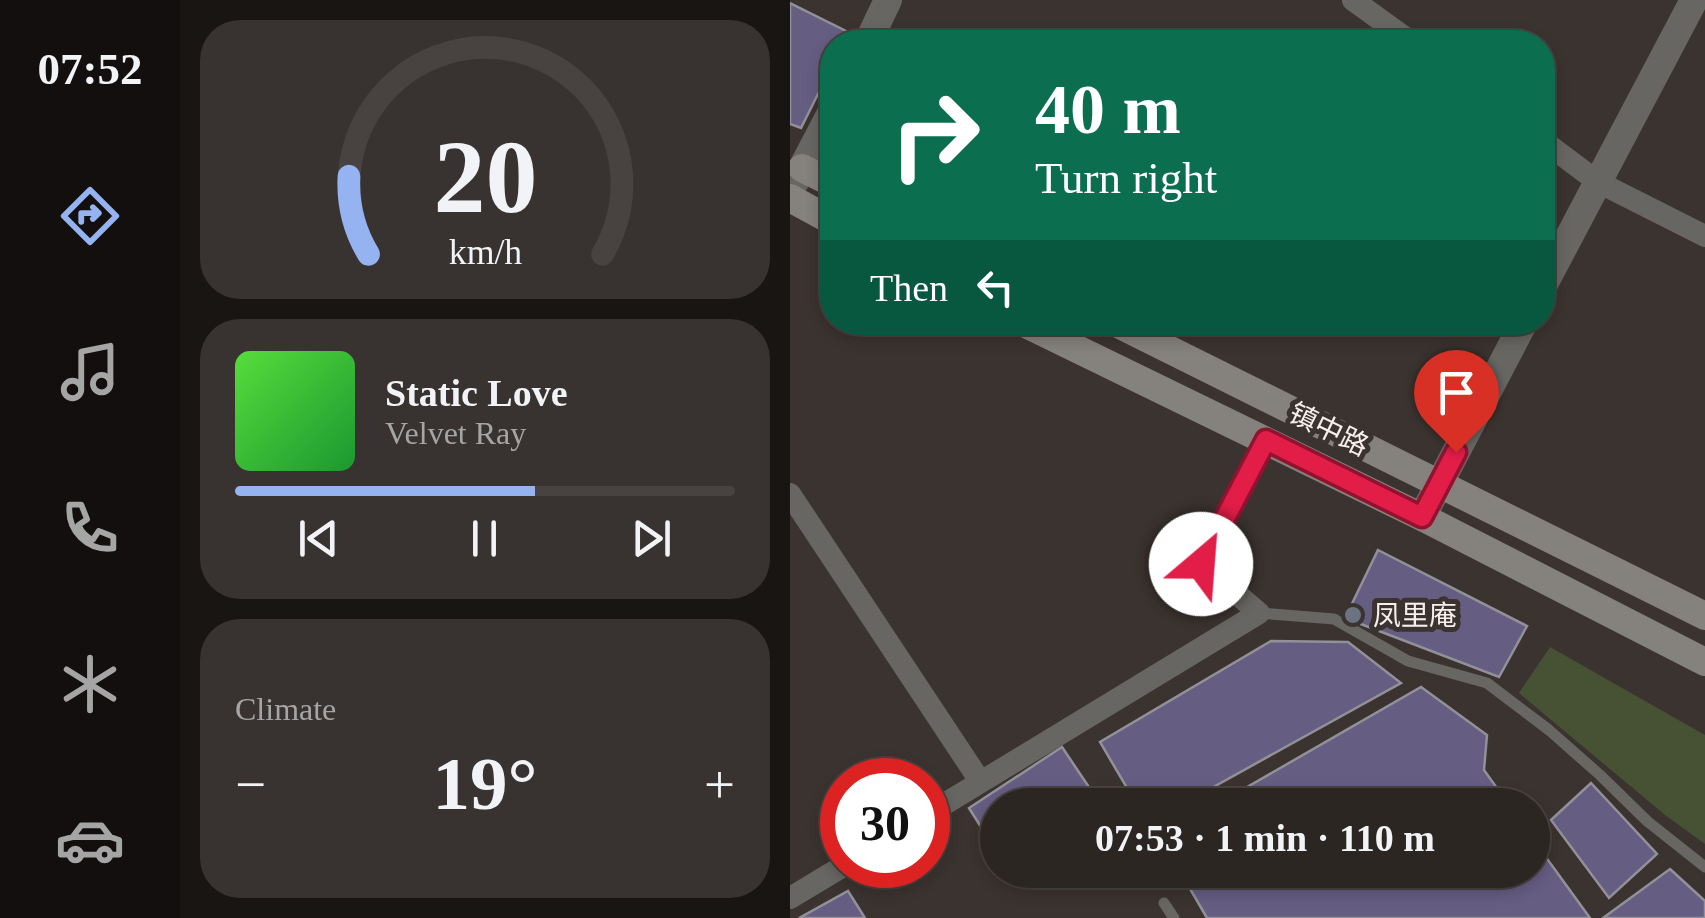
<!DOCTYPE html>
<html lang="en">
<head>
<meta charset="utf-8">
<style>
  body { margin:0; font-family:"Times New Roman","Noto Sans SC",serif; background:#383230; color:#f1f3f6; height:100vh; display:flex; flex-direction:column; font-size:38px; white-space:nowrap }
  * { box-sizing:border-box; margin:0 }
  p { font-size:32px; color:#a6a5a6 }
  .icon { flex:none; width:55px; height:55px; fill:none; stroke:currentColor; stroke-width:2; stroke-linecap:round; stroke-linejoin:round }
  .map { position:relative; flex:1; overflow:hidden }
  .panel { display:flex; flex-direction:column; gap:20px; padding:20px; background:#181513; width:610px }
  .panel>* { flex:none }
  .hud { position:absolute; left:30px; top:30px; width:735px; height:305px; border-radius:40px; box-shadow:0 5px 15px #0003,0 0 0 2px #484341; background:#0b6e4f; color:#fff; overflow:hidden }
  .speed { position:absolute; left:30px; top:758px; display:flex; gap:20px; font-size:50px; font-weight:700; text-align:center }
  .speed>* { display:grid; place-content:center; width:130px; height:130px; border-radius:50%; background:#2c2623; box-shadow:0 5px 15px #0003,0 0 0 2px #484341; line-height:1 }
  .speed .limit { border:15px solid #d22; background:#fff; color:#111 }
  .pin { position:absolute; display:grid; place-items:center; width:85px; height:85px; color:#fff; margin:-102px -42px; border-radius:50% 50% 50% 0; rotate:-45deg; box-shadow:0 0 10px #0007 }
  .pin .icon { rotate:45deg }
  .me { position:absolute; width:110px; margin:-55px; rotate:27deg; stroke-linejoin:round; filter:drop-shadow(0 0 8px #0008) }
  .turn { display:flex; align-items:center; gap:35px; height:210px; padding:0 50px; font-size:45px }
  .turn .icon { width:130px; height:130px; stroke-width:2.5 }
  .turn b { display:block; font-size:70px; line-height:85px }
  .then { display:flex; align-items:center; height:95px; padding:0 50px; background:#0003; gap:20px; font-size:38px }
  .big { font-size:75px; font-weight:800; line-height:1.1 }
  .panel .widget { flex:1; display:flex; flex-direction:column; justify-content:center; gap:15px; min-width:0; padding:0 35px; border-radius:40px; background:#383230 }
  .panel .dial { align-items:center; gap:0 }
  .dial svg { height:260px; overflow:visible; fill:none; stroke:#484341; stroke-width:7; stroke-linecap:round; text-anchor:middle }
  .dial text { fill:#f1f3f6; stroke:none }
  .song { display:flex; align-items:center; gap:30px }
  .cover { width:120px; height:120px; border-radius:15px; background:linear-gradient(135deg,hsl(110 70% 55%),hsl(130 70% 35%)) }
  .played { height:10px; border-radius:5px; background:linear-gradient(90deg,#95b2f1 60%,#484341 60%) }
  .keys { display:flex; justify-content:space-around; direction:ltr }
  .heat { display:flex; justify-content:space-between; align-items:center; font-size:55px; direction:ltr }
  .trip { position:absolute; left:190px; top:788px; width:570px; height:100px; border-radius:50px; background:#2c2623; box-shadow:0 5px 15px #0003,0 0 0 2px #484341; font-weight:800; line-height:100px; text-align:center }
  main { display:flex; flex:1; min-height:0 }
  .tab-bar { display:flex; flex-direction:column; width:180px; justify-content:space-around; align-items:center; background:#120f0e; color:#a6a5a6 }
  .tab-bar .icon { width:70px; height:70px }
  .tab-bar .current { color:#95b2f1 }
  .tab-bar b { font-size:45px; color:#f1f3f6 }
  .map>svg:first-child { display:block }
  .green { fill:#475134 }
  .building { fill:#665d83; stroke:#929099; stroke-width:2.5 }
  .lines { fill:none; stroke-linecap:round; stroke-linejoin:round }
  .service { stroke:#686663; stroke-width:11 }
  .minor { stroke:#686663; stroke-width:22 }
  .tertiary { stroke:#686663; stroke-width:28 }
  .secondary { stroke:#85817c; stroke-width:28 }
  .route-casing { stroke:#92132f; stroke-width:25 }
  .route { stroke:#e11d48; stroke-width:18 }
  .worship-dot { fill:#6b7280; stroke:#3b332f; stroke-width:4 }
  .labels { text-anchor:middle; stroke-width:10; stroke-linejoin:round; paint-order:stroke }
  .street-label { font-size:28px; fill:#f5f0ee; stroke:#3b332f }
  .poi-label { font-size:28px; fill:#f5f0ee; stroke:#3b332f; text-anchor:start }
</style>
</head>
<body>
<main>
<nav class="tab-bar">
<b>07:52</b>
<svg class="icon current" aria-label="directions" viewBox="0 0 24 24"><path d="M12 3l9 9-9 9-9-9zM9 14v-3h6M13 9l2 2-2 2"/></svg>
<svg class="icon" aria-label="music" viewBox="0 0 24 24"><path d="M9 18V5l10-2v13"/><circle cx="6" cy="18" r="3"/><circle cx="16" cy="16" r="3"/></svg>
<svg class="icon" aria-label="phone" viewBox="0 0 24 24"><path d="M5 4h4l2 5-3 2q2 4 5 5l2-3 5 2v4C11 20 4 13 5 4z"/></svg>
<svg class="icon" aria-label="climate" viewBox="0 0 24 24"><path d="M12 3v18M4 7l16 10M4 17L20 7"/></svg>
<svg class="icon" aria-label="car" viewBox="0 0 24 24"><path d="M5 17H2v-5l4-1 3-4h7l3 4 3 1v5h-3M9 17h6M6 11h13"/><circle cx="7" cy="17" r="2"/><circle cx="17" cy="17" r="2"/></svg>
</nav>
<section class="panel">
<div class="widget dial"><svg viewBox="0 0 100 80">
<path d="M14 69A42 42 0 1 1 86 69"/>
<path d="M14 69A42 42 0 0 1 8 45" stroke="#95b2f1"/>
<text x="50" y="56" font-size="32" font-weight="700">20</text>
<text x="50" y="72" font-size="11">km/h</text>
</svg></div>
<div class="widget">
<div class="song"><i class="cover"></i><div><b>Static Love</b><p>Velvet Ray</p></div></div>
<div class="played"></div>
<div class="keys"><svg class="icon" aria-label="previous" viewBox="0 0 24 24"><path d="M18 5L8 12l10 7zM5 5v14"/></svg><svg class="icon" aria-label="pause" viewBox="0 0 24 24"><path d="M8 5v14M16 5v14"/></svg><svg class="icon" aria-label="next" viewBox="0 0 24 24"><path d="M6 5l10 7-10 7zM19 5v14"/></svg></div>
</div>
<div class="widget"><p>Climate</p>
<div class="heat"><a>−</a><b class="big">19°</b><a>+</a></div>
</div>
</section>
<div class="map">
<svg width="915" height="918" viewBox="0 0 915 918">
  <rect width="100%" height="100%" fill="#3b332f"/>
  <!-- green -->
  <path class="green" d="M760 647 915 735V844L875 815 729 693Z"/>
  <!-- building -->
  <g class="building">
    <path d="M0 3 60 33 55 42H42V66L11 128 0 124Z"/>
    <path d="M588 550 737 626 709 677 555 618Z"/>
    <path d="M481 641 558 642 611 683 391 805H347L310 742Z"/>
    <path d="M631 687 697 735 694 770 719 805H426Z"/>
    <path d="M272 747 311 805H208V854L179 808Z"/>
    <path d="M801 783 867 854 819 898 761 820Z"/>
    <path d="M742 838 800 918H417L389 870H742Z"/>
    <path d="M880 869 915 901V918H813Z"/>
    <path d="M217 870H244L226 884Z"/>
    <path d="M58 891 75 918H9Z"/>
  </g>
  <g class="lines">
    <!-- service -->
    <g class="service">
      <path d="M469 613 544 619 618 661 697 683 759 730 810 775 857 821 915 867"/>
      <path d="M374 903 384 918"/>
    </g>
    <!-- minor -->
    <g class="minor">
      <path d="M563 0 621 42"/>
      <path d="M752 140 808 182 915 236"/>
      <path d="M0 494 190 781"/>
      <path d="M138 814 469 613 411 563 475 441"/>
      <path d="M0 898 55 865"/>
    </g>
    <!-- tertiary -->
    <g class="tertiary">
      <path d="M78 42 98 0"/>
      <path d="M0 191 42 111"/>
      <path d="M752 288 904 0"/>
      <path d="M632 517 734 322"/>
    </g>
    <!-- secondary -->
    <g class="secondary">
      <path d="M12 168 42 183"/>
      <path d="M0 198 42 221"/>
      <path d="M232 322 632 517 915 662"/>
      <path d="M324 322 915 616"/>
    </g>
  </g>
  <g class="lines">
    <defs>
      <path id="route" d="M411 564 476 440 632 517 666 452"/>
    </defs>
    <!-- route casing -->
    <use href="#route" class="route-casing"/>
    <!-- route -->
    <use href="#route" class="route"/>
  </g>
  <!-- markers -->
  <circle class="worship-dot" cx="563" cy="615" r="10"/>
  <g class="labels">
    <!-- street labels -->
    <g class="street-label">
      <text transform="translate(539 429) rotate(26)" y="10">镇中路</text>
    </g>
    <!-- poi labels -->
    <g class="poi-label">
      <text x="583" y="625">凤里庵</text>
    </g>
  </g>
</svg>
<div class="speed"><div class="limit">30</div></div>
<div class="pin" style="left:666px;top:452px;background:#d93025"><svg class="icon" aria-label="arrive" viewBox="0 0 24 24"><path d="M6 21V4h12l-3 4 3 4H6"/></svg></div>
<svg class="me" style="left:411px;top:564px" viewBox="-20 -20 40 40"><circle r="19" fill="#fff"/><path d="M0-13L10 11 0 6-10 11z" fill="#e11d48"/></svg>
<div class="trip">07:53 · 1 min · 110 m</div>
<div class="hud">
<div class="turn"><svg class="icon" aria-label="right" viewBox="0 0 24 24"><path d="M7 20v-9h11M14 6l5 5-5 5"/></svg><div><b>40 m</b>Turn right</div></div>
<div class="then">Then<svg class="icon" aria-label="left" viewBox="0 0 24 24"><path d="M17 20v-9H6M10 6l-5 5 5 5"/></svg></div>
</div>
</div>
</main>
</body>
</html>
